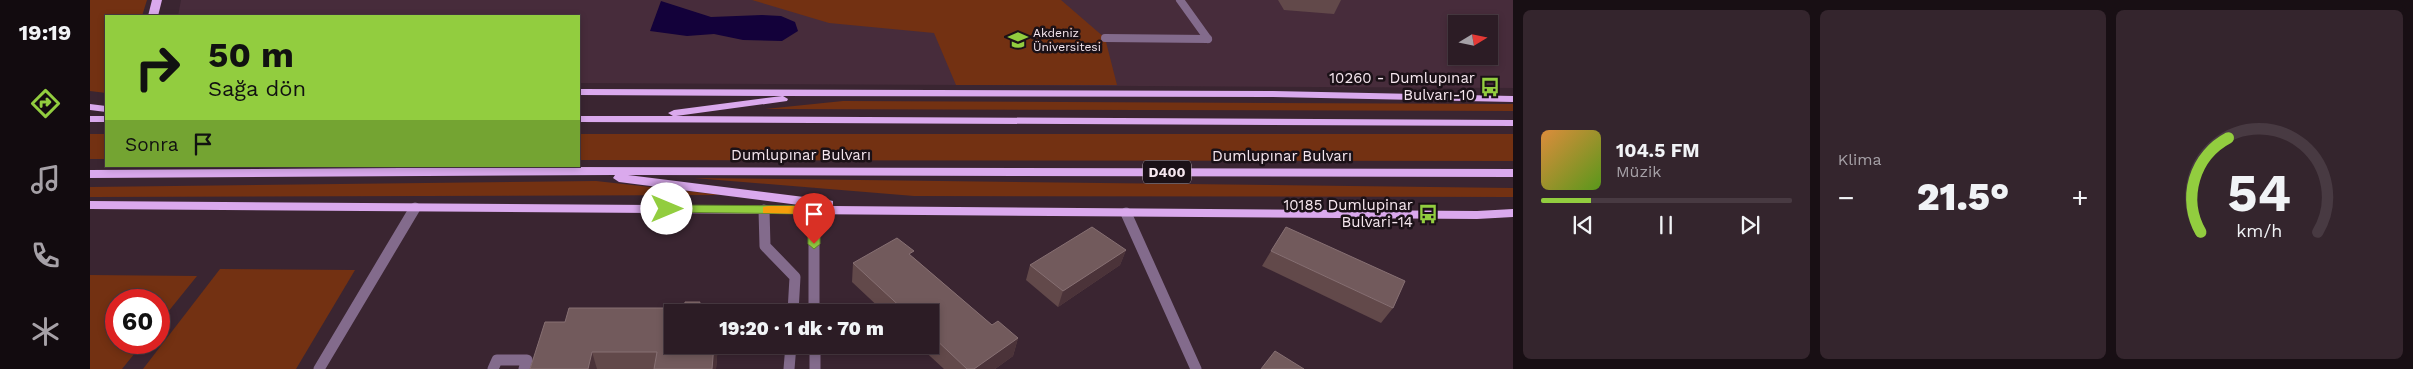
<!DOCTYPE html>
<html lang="tr">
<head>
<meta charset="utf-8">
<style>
  body { margin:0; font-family:"Work Sans",sans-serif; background:#34252d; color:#f1f3f6; height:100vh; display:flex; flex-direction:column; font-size:19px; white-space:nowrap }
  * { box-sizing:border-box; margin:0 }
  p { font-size:16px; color:#a6a1a7 }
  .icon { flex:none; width:28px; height:28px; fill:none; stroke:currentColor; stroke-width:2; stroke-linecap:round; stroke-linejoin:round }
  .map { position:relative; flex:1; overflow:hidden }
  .sheet { display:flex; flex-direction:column; gap:10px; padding:10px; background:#180f14; width:900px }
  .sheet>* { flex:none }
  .banner { position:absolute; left:15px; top:15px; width:475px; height:152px; border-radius:0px; box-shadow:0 2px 8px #0003,0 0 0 1px #483a42; background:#92cd3f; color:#111; overflow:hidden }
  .needle { width:32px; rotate:80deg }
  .tools { position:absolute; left:1358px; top:15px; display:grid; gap:10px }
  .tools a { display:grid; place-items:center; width:50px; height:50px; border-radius:0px; background:#2c1c25; box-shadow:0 2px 8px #0003,0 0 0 1px #483a42; font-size:25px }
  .speed { position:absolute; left:15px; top:289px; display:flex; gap:10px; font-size:25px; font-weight:700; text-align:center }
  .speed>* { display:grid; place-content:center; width:65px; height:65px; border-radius:50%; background:#2c1c25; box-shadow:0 2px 8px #0003,0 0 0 1px #483a42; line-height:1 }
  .speed .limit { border:8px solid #d22; background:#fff; color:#111 }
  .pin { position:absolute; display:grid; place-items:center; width:42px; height:42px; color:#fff; margin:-51px -21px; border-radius:50% 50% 50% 0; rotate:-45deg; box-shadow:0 0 5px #0007 }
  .pin .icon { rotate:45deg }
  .me { position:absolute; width:55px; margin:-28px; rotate:90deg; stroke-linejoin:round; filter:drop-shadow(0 0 4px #0008) }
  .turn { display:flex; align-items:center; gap:18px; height:105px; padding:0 20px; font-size:22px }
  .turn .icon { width:65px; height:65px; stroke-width:2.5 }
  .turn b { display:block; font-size:35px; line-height:42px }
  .then { display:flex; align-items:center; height:48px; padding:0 20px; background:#0003; gap:10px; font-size:19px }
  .big { font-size:38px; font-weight:800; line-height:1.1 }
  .sheet .widget { flex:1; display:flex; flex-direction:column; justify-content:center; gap:8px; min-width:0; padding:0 18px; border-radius:8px; background:#34252d }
  .sheet .dial { align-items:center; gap:0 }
  .dial svg { height:130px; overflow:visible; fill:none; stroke:#483a42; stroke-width:7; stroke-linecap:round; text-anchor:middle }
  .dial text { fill:#f1f3f6; stroke:none }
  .song { display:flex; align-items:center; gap:15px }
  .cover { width:60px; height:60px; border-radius:8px; background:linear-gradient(135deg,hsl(30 70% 55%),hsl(90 70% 35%)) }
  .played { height:5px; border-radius:2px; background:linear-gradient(90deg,#92cd3f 20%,#483a42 20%) }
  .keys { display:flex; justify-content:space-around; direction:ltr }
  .heat { display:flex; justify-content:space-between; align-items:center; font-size:28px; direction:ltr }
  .sheet .tiles { flex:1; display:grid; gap:10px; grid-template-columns:repeat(3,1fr) }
  .trip { position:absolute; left:574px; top:304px; width:275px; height:50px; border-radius:0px; background:#2c1c25; box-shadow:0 2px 8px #0003,0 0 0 1px #483a42; font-weight:800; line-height:50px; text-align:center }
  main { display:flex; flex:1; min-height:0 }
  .dock { display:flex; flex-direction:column; width:90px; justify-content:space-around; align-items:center; background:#120b0f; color:#a6a1a7 }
  .dock .icon { width:35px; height:35px }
  .dock .active { color:#92cd3f }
  .dock b { font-size:22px; color:#f1f3f6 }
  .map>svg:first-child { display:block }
  .built { fill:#472c3b; fill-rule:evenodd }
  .green { fill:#733112 }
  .water { fill:#13013a }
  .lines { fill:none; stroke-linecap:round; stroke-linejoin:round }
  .lane { stroke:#836b8c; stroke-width:11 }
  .street-far1 { stroke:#836b8c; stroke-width:8 }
  .street { stroke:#836b8c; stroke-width:11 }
  .primary { fill:#daa9ed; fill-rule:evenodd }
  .wall { fill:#62494a }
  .shaded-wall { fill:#4b3339 }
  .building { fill:#725a5c; stroke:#877073 }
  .route { fill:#92cd3f; stroke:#5f8529 }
  .slow { fill:#f59e0b }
  .labels { text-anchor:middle; stroke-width:5; stroke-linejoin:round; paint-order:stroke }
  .far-poi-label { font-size:12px; fill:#f6e7ef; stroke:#1b1117; text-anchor:start }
  .shield { fill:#1b1117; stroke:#b4a7ae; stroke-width:1 }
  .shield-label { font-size:14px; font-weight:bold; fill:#f6e7ef }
  .poi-label { font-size:15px; fill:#f6e7ef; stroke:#1b1117; text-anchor:end }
  .street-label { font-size:15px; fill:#f6e7ef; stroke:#1b1117 }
</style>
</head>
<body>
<main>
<nav class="dock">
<b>19:19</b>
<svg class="icon active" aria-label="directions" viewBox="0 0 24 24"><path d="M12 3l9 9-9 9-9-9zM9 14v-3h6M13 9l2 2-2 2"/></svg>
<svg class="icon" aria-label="music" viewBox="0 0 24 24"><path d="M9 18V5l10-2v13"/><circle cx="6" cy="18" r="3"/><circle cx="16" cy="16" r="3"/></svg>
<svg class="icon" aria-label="phone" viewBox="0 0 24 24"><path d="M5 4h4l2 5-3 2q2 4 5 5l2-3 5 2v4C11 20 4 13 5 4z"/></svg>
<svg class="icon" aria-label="climate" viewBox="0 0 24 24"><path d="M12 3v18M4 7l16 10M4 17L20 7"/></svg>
</nav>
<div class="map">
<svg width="1423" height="369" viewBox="0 0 1423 369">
  <rect width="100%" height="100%" fill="#3a2531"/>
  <!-- built -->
  <path class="built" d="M91 0H1423V88L489 83V16H88ZM1366 24H1399V56H1366Z"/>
  <!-- green -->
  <g class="green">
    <path d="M0 0H57L52 16H16V93L0 91Z"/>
    <path d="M662 0H971L1015 38 1027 85H866L844 33 739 23Z"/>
    <path d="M753 101 1423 104V111L675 109Z"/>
    <rect x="0" y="134" width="16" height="25"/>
    <path d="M489 134H1423V161L489 160Z"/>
    <path d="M604 178 1423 188V197L824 196Z"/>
    <path d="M506 181 632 195 0 197V187Z"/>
    <path d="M130 269 265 270 206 369H53Z"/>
    <path d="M0 275 107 276 69 323V300H26V342L53 343 32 369H0Z"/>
  </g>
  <!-- water -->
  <path class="water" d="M571 1 621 17 672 15 691 16 705 22 708 31 692 41 653 40 624 34 597 36 560 31Z"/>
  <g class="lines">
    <!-- lane -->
    <g class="lane">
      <path d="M674 210 675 246 705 277 703 312"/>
      <path d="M403 369 407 360H437L434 369"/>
      <path d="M699 369 701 345"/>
    </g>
    <!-- street-far1 -->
    <g class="street-far1">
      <path d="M1090 0 1118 39"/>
      <path d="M1015 38 1118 39"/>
    </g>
    <!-- street -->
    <g class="street">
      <path d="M724 210V312"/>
      <path d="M1036 213 1106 369"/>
      <path d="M725 345V369"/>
      <path d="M229 369 325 208"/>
    </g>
    <!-- primary -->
    <g class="primary">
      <path d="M62 0H72L68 16H58Z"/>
      <path d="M489 89 1183 91 1423 96V102L1183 97 693 96 698 99 697 101 586 116 1423 120V126L489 122V116H583L578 113 584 110 692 96 489 95Z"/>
      <path d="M0 104 16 106V112L0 110Z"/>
      <rect x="0" y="116" width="16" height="6"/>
      <path d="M476 167 1423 169V177L538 175 738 200 743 201V206L1387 211 1423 209V217L1387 219 0 209V201L717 206 529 182 523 178 525 175 0 178V170Z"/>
    </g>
  </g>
  <!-- wall -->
  <g class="wall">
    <path d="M1188 0H1251L1244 14 1194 10Z"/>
    <path d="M1036 250 1030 265 968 307 936 280 940 265Z"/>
    <path d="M1181 251 1303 308 1291 323 1172 266Z"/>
    <path d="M823 257 902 325 928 338 923 356 905 369H854L828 345H840V312H794L762 282 763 263Z"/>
    <path d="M594 308 582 345H628L626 369H440L475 322Z"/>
  </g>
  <!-- shaded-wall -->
  <g class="shaded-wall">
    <path d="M1036 250 1030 265 968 307 973 291Z"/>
    <path d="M610 302 611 312H608Z"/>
    <path d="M928 338 923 356 905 369H884Z"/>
    <path d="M624 345H628L626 369H622Z"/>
    <path d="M502 352 507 369H498Z"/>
  </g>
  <!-- building -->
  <g class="building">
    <path d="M1002 227 1036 250 973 291 940 265Z"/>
    <path d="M1196 227 1315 281 1303 308 1181 251Z"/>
    <path d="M807 238 824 251 819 254 902 325 908 321 928 338 884 369H877L840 334V312H816L763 263Z"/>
    <path d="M595 302H610L608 312H582V345H624L622 369H564L567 352H502L498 369H440L455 322H475L479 308H594Z"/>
    <path d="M1185 351 1214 369H1171Z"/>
  </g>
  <!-- route -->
  <path class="route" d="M577 205 724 206 730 210V244L724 249 718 244V214L573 212V206Z"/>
  <!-- slow -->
  <path class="slow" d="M678 206H714L720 210 714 214 673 213V207Z"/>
  <!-- icons -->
  <defs>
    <symbol id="university-bare" viewBox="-9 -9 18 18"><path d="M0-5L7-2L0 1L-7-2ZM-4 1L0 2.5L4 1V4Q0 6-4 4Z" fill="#92cd3f" stroke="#1b1117" stroke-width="2.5" paint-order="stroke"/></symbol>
    <symbol id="bus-bare" viewBox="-9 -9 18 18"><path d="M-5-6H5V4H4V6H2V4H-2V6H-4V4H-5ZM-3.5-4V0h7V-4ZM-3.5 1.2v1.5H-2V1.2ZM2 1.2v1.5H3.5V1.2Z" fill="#92cd3f" stroke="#1b1117" stroke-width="2.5" paint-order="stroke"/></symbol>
  </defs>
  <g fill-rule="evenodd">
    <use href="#university-bare" x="914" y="26" width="28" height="28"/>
    <use href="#bus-bare" x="1386" y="73" width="28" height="28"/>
    <use href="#bus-bare" x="1324" y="200" width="28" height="28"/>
  </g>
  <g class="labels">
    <!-- far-poi labels -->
    <g class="far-poi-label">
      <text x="943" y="37">Akdeniz<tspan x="943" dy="14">Üniversitesi</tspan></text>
    </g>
    <!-- shield labels -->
    <rect class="shield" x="1053" y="160.5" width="48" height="23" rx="4"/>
    <g class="shield-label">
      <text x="1077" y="177">D400</text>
    </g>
    <!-- poi labels -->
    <g class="poi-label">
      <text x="1385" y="83">10260 - Dumlupınar<tspan x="1385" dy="17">Bulvarı-10</tspan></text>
      <text x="1323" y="210">10185 Dumlupinar<tspan x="1323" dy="17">Bulvari-14</tspan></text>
    </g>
    <!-- street labels -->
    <g class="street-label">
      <text x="711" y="160">Dumlupınar Bulvarı</text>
      <text x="1192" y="161">Dumlupınar Bulvarı</text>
    </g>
  </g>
</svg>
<div class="tools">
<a><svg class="needle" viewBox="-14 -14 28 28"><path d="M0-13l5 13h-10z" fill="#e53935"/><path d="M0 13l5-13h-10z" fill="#a6a1a7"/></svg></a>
</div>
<div class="speed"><div class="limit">60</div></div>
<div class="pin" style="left:724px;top:244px;background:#d93025"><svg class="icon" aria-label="arrive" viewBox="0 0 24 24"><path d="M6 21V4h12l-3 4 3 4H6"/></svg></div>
<svg class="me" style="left:577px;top:209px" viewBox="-20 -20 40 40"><circle r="19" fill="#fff"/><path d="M0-13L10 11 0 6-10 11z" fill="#92cd3f"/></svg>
<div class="trip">19:20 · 1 dk · 70 m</div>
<div class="banner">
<div class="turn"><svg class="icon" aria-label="right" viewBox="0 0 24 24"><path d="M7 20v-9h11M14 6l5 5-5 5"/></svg><div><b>50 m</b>Sağa dön</div></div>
<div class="then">Sonra<svg class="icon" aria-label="arrive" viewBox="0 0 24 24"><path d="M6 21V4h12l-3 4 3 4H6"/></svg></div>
</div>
</div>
<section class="sheet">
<div class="tiles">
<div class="widget">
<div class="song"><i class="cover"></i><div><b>104.5 FM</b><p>Müzik</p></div></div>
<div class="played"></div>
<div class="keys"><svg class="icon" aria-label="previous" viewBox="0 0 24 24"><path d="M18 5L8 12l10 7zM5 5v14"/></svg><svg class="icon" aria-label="pause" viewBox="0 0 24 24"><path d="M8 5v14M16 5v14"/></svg><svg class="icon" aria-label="next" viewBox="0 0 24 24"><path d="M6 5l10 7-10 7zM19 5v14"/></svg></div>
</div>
<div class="widget"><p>Klima</p>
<div class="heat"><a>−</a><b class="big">21.5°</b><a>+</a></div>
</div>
<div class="widget dial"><svg viewBox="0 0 100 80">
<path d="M14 69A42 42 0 1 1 86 69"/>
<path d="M14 69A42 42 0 0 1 31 11" stroke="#92cd3f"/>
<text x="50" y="56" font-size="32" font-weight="700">54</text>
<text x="50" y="72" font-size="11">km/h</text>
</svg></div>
</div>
</section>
</main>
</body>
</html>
